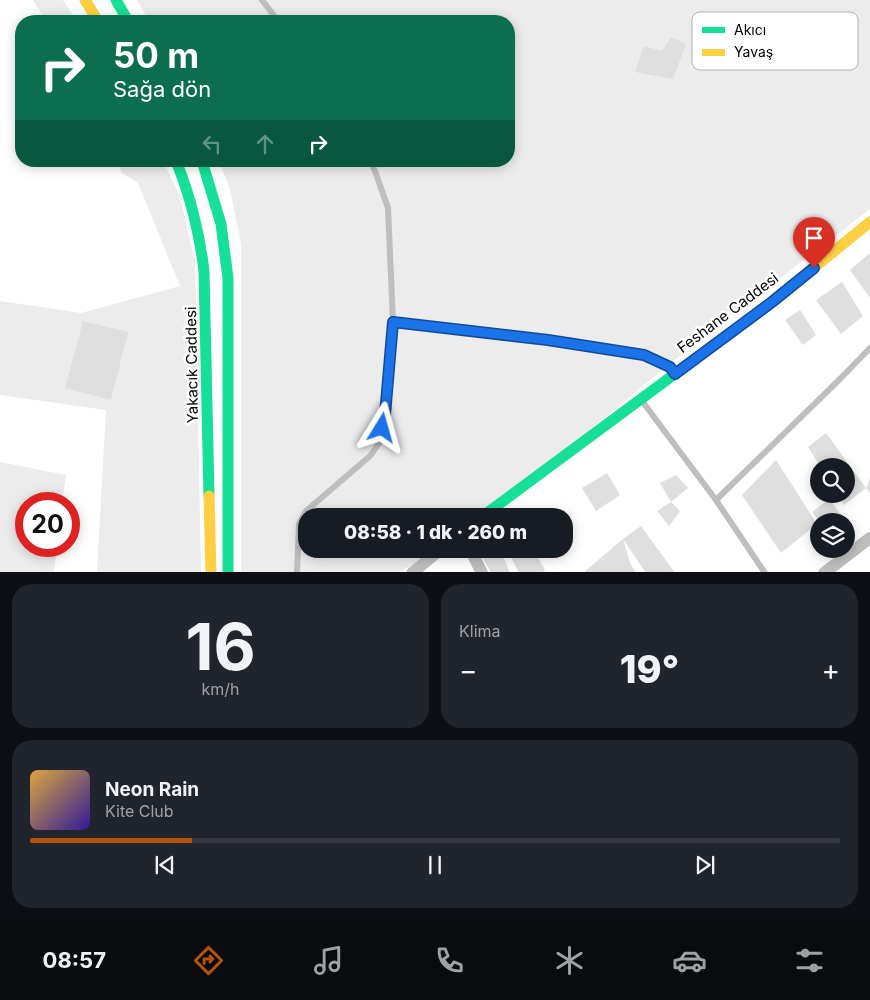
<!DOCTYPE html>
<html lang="tr">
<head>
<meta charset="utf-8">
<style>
  body { margin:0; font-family:Inter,sans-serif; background:#20242c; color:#f1f3f6; height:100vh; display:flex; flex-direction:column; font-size:19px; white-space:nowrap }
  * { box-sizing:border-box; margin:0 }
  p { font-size:16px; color:#9ea1a6 }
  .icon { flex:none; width:28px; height:28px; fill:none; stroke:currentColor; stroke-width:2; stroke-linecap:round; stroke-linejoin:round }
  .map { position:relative; height:572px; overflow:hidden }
  .details { display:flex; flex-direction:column; gap:12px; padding:12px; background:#0d0f14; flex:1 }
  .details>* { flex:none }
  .banner { position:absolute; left:15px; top:15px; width:500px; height:152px; border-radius:20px; box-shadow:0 2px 12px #0003; background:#0b6e4f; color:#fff; overflow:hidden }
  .controls { position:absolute; left:810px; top:458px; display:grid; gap:10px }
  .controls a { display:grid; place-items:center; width:45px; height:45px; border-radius:50%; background:#171b24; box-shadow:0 2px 12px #0003; font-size:25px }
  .speed { position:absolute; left:15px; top:492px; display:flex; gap:10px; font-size:25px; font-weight:700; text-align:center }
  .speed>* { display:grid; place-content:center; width:65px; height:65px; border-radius:50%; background:#171b24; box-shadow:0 2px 12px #0003; line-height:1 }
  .speed .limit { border:8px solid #d22; background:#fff; color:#111 }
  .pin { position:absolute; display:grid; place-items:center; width:42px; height:42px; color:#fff; margin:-51px -21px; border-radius:50% 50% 50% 0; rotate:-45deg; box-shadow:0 0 5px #0007 }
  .pin .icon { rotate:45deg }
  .me { position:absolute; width:55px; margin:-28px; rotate:8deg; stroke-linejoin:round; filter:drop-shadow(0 0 4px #0008) }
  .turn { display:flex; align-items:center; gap:18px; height:105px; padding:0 15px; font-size:22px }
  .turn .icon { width:65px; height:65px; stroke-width:2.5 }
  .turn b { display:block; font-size:35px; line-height:42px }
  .lanes { display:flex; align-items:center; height:48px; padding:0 15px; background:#0003; justify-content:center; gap:25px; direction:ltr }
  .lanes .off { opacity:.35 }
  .big { font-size:38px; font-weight:800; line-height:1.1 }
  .details .tile { flex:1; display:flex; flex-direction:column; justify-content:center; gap:8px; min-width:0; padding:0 18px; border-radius:20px; background:#20242c }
  .details .dial { align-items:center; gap:0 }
  .dial b { font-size:65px; line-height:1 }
  .song { display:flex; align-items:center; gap:15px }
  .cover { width:60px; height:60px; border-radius:8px; background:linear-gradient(135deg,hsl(40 70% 55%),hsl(250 70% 35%)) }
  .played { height:5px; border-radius:2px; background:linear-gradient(90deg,#b45309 20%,#363941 20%) }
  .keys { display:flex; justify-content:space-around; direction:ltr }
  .heat { display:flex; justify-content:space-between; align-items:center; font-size:28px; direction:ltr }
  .details .tiles { flex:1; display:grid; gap:12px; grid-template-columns:1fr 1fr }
  .tile:last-child { grid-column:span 2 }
  .trip { position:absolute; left:298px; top:508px; width:275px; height:50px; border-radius:20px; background:#171b24; box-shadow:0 2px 12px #0003; font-weight:800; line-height:50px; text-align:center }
  .dock { display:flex; height:80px; justify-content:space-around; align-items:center; background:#090b0e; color:#9ea1a6 }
  .dock .icon { width:35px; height:35px }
  .dock .selected { color:#b45309 }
  .dock b { font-size:22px; color:#f1f3f6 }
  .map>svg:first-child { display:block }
  .green { fill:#ececec }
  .building { fill:#dfdfdf }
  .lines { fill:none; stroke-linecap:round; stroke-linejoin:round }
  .lane { stroke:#bebebe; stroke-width:6 }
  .street { stroke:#bebebe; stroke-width:12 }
  .fast { stroke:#16e098; stroke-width:11 }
  .slow { stroke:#ffcf43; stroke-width:11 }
  .route-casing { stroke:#114b97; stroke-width:12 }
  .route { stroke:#1a73e8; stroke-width:9 }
  .labels { text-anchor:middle; stroke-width:5; stroke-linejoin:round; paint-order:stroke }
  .street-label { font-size:15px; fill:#000; stroke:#fff }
  .key { fill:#fff; stroke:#b2b2b2; stroke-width:1 }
  .key-label { font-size:14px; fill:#000 }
</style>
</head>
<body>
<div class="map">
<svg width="870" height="573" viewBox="0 0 870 573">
  <rect width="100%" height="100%" fill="#fff"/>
  <!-- green -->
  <g class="green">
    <path d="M33 0H63L77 21H46Z"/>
    <path d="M137 0H870V209L689 348 505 500 482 516H306V549H435L401 572H241V244L230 189 219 161H509V21H149Z"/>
    <path d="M117 161H163L180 196 195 262 201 572H97L106 410 0 395V301L81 313 180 286 138 183 122 173Z"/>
    <path d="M0 462 66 475 62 504H26V546H57L54 572H0Z"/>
  </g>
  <!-- building -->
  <g class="building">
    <path d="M671 37 686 44 673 79 635 72 644 46 662 51Z"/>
    <path d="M870 253V298L850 270Z"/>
    <path d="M842 282 863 316 841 334 816 300Z"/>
    <path d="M800 310 816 335 803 345 785 320Z"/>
    <path d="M83 321 128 332 111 400 65 388Z"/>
    <path d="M826 433 866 488 870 478V493L866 488 844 505 837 494H846V466H820L808 447Z"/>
    <path d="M776 460 817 524 781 553 742 495Z"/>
    <path d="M607 473 620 495 596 511 582 488Z"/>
    <path d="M676 475 688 488 671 502 660 483Z"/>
    <path d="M829 499 845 520 844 521H819L812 512Z"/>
    <path d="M671 502 680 511 669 526 657 511Z"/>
    <path d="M641 526 675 573H646L623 539 630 563 636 573H583L623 539Z"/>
    <path d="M498 549H500L510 573H491L482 556Z"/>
    <path d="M507 549H533L545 570 542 573H519Z"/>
  </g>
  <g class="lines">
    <!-- lane -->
    <g class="lane">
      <path d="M262 0 278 21"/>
      <path d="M393 322 548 340 644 355 670 367 674 373"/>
      <path d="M642 401 716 500 765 573"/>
      <path d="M716 500 841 378 870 348"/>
      <path d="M297 573 299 524 306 511 370 456 380 442 385 415 393 322 388 208 375 171 370 161"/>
    </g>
    <!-- street -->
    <g class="street">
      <path d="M470 549 482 573"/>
      <path d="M412 573 441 549"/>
      <path d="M824 573 870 538"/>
    </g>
    <!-- fast -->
    <g class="fast">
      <path d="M116 0 128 21"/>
      <path d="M176 161C190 194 200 236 204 271L209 496"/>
      <path d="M202 161 221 224 228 278V573"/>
      <path d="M483 516 772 302 805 275"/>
    </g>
    <!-- slow -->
    <g class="slow">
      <path d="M85 0 98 21"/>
      <path d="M805 275 870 222"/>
      <path d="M209 496 211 573"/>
    </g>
  </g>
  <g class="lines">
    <defs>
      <path id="route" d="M382 428 385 415 393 322 548 340 644 355 670 367 675 374 772 302 814 268"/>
    </defs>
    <!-- route casing -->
    <use href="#route" class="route-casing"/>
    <!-- route -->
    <use href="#route" class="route"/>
  </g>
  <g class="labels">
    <!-- street labels -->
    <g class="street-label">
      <text transform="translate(728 313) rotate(-37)" y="5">Feshane Caddesi</text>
      <text transform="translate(192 365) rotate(-91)" y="5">Yakacık Caddesi</text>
    </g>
  </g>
  <!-- legend -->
  <rect x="692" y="12" width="166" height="58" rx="8" class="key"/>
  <rect x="702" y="27" width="23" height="6" fill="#16e098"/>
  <rect x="702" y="49" width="23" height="7" fill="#ffcf43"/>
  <g class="key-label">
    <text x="734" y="35">Akıcı</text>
    <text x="734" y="57">Yavaş</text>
  </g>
</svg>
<div class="controls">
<a><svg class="icon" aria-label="search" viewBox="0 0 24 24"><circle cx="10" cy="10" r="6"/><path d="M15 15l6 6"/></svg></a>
<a><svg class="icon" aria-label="layers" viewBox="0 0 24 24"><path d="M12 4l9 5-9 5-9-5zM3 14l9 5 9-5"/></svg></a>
</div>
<div class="speed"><div class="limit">20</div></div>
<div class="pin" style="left:814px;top:268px;background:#d93025"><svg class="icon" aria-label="arrive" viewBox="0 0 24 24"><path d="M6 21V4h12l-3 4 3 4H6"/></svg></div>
<svg class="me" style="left:382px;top:428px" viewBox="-20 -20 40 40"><path d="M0-17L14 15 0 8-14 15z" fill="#1a73e8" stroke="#fff" stroke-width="4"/></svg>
<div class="trip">08:58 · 1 dk · 260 m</div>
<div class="banner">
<div class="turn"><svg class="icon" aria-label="right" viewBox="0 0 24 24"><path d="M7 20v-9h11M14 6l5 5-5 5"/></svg><div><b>50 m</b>Sağa dön</div></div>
<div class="lanes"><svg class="icon off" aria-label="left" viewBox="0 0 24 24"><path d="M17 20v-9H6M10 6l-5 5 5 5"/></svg><svg class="icon off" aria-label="ahead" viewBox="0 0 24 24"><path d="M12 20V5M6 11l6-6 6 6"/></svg><svg class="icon" aria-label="right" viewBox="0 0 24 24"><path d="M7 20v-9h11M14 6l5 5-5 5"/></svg></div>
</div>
</div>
<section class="details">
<div class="tiles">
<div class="tile dial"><b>16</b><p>km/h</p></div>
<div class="tile"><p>Klima</p>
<div class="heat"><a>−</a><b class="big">19°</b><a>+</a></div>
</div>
<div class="tile">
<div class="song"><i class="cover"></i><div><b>Neon Rain</b><p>Kite Club</p></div></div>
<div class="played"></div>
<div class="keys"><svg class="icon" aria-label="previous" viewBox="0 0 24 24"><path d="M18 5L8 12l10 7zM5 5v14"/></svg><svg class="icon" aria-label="pause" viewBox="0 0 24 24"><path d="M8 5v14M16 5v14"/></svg><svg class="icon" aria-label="next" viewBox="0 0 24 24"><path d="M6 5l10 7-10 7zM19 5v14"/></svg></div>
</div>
</div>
</section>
<nav class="dock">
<b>08:57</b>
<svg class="icon selected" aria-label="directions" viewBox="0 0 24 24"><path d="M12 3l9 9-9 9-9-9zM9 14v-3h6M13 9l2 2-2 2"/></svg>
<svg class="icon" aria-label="music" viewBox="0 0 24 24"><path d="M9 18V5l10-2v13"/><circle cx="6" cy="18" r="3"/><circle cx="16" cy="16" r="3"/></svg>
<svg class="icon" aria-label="phone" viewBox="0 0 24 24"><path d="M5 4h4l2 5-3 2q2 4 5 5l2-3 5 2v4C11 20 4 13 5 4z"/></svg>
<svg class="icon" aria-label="climate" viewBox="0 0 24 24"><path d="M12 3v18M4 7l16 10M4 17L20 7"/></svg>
<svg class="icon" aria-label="car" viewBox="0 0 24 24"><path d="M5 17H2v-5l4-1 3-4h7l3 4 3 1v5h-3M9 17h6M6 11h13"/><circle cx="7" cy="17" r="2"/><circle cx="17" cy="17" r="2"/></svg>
<svg class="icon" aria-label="filters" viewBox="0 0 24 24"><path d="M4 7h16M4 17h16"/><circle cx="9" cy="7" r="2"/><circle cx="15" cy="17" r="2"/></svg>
</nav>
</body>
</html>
